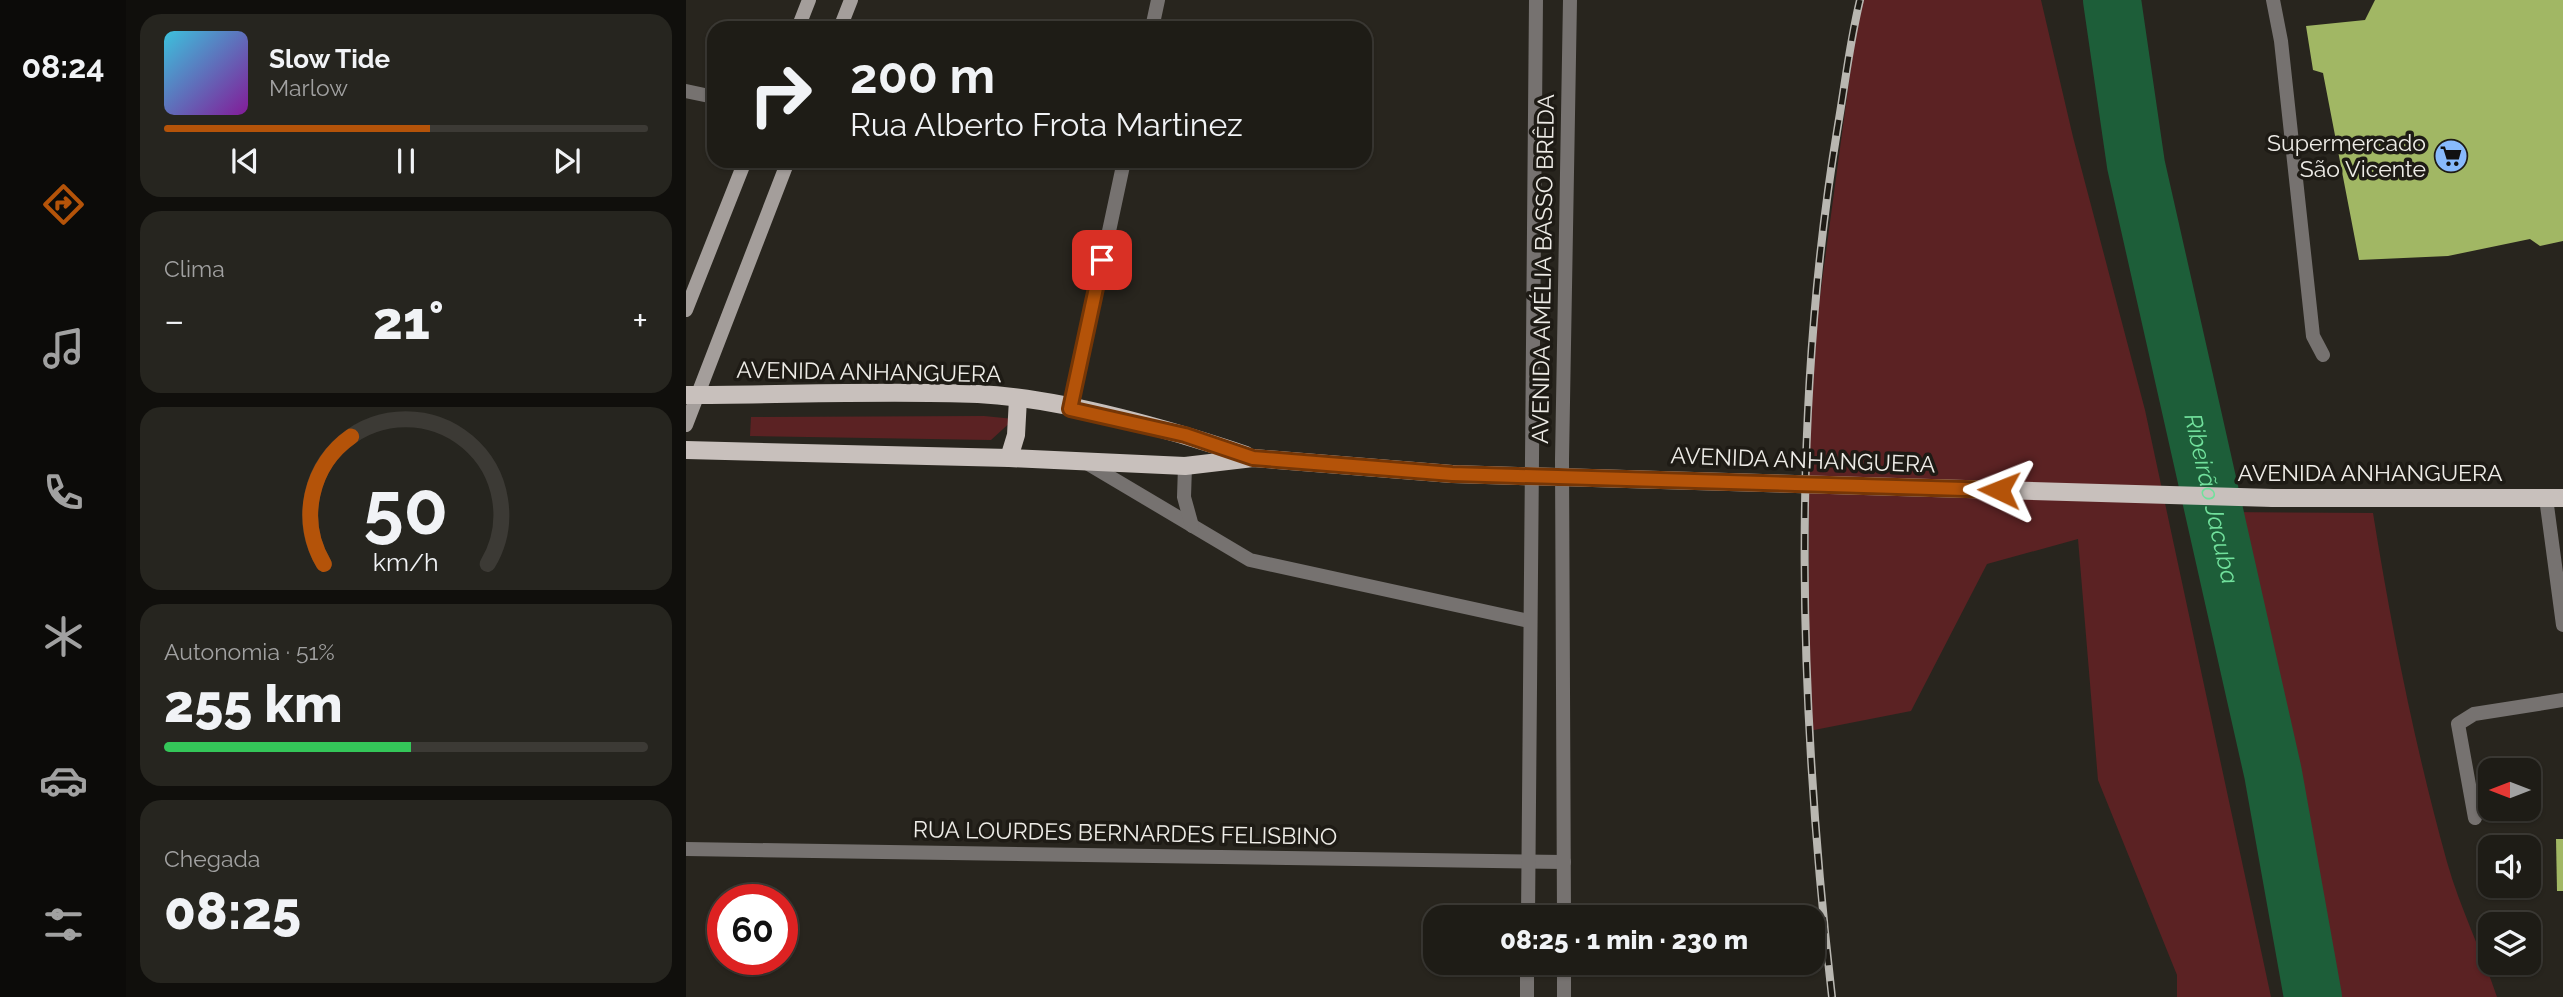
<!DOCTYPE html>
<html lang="pt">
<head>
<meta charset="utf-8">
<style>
  body { margin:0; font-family:Raleway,sans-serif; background:#26251f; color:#f1f3f6; height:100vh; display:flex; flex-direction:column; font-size:26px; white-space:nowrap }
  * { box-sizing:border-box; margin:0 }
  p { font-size:23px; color:#a1a1a1 }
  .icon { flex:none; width:38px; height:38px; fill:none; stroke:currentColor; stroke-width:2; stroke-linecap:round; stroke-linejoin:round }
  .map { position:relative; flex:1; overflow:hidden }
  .drawer { display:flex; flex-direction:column; gap:14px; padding:14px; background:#100f0c; width:560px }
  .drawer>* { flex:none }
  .banner { position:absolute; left:21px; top:21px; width:665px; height:147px; border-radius:21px; box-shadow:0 2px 5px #0004,0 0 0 2px #3c3a35; background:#1e1c16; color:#f1f3f6; overflow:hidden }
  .needle { width:46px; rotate:270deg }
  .tools { position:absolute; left:1792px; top:758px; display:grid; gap:14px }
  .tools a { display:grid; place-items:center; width:63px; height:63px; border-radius:14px; background:#1e1c16; box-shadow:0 2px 5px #0004,0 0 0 2px #3c3a35; font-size:35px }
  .speed { position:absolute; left:21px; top:884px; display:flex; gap:14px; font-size:35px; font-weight:700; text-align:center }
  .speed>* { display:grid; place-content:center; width:91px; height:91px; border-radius:50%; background:#1e1c16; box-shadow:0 2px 5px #0004,0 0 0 2px #3c3a35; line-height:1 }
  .speed .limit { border:10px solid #d22; background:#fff; color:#111 }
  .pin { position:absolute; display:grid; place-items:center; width:60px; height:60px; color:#fff; margin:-30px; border-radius:14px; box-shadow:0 4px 10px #0006 }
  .me { position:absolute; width:77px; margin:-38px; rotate:272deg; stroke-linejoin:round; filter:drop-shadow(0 0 5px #0008) }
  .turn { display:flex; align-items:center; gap:24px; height:147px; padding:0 28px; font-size:32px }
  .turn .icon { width:91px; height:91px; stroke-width:2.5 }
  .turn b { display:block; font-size:49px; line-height:60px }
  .big { font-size:52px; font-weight:800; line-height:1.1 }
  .drawer .card { flex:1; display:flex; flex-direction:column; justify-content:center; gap:10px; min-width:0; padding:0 24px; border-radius:21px; background:#26251f }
  .drawer .dial { align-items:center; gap:0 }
  .dial svg { height:182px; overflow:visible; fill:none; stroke:#3c3a35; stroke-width:7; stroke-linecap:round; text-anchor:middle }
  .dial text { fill:#f1f3f6; stroke:none }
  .song { display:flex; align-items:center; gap:21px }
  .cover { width:84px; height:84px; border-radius:10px; background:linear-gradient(135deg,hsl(190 70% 55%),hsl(290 70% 35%)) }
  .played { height:7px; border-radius:4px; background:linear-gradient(90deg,#b45309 55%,#3c3a35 55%) }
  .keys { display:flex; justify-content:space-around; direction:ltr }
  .heat { display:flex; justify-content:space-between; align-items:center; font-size:38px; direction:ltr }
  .charge { height:10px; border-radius:5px; background:linear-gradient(90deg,#34c759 51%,#3c3a35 0) }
  .trip { position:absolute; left:737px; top:905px; width:402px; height:70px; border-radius:21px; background:#1e1c16; box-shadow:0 2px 5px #0004,0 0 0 2px #3c3a35; font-weight:800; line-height:70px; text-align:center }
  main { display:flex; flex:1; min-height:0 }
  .menu { display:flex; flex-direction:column; width:126px; justify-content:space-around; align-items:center; background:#0c0b09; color:#a1a1a1 }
  .menu .icon { width:49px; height:49px }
  .menu .current { color:#b45309 }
  .menu b { font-size:32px; color:#f1f3f6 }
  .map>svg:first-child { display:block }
  .green { fill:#5b2223 }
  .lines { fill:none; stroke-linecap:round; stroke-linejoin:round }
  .river { stroke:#1d5e39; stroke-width:58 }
  .building { fill:#a1b764 }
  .service { stroke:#767270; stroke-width:14 }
  .minor { stroke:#767270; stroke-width:14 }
  .tertiary { stroke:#767270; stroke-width:14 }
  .secondary { stroke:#a49e9b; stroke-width:14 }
  .primary { stroke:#c8c0bc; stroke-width:18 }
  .rail-casing { stroke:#b9b7b1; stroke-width:8 }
  .rail { stroke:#1e1b15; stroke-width:5; stroke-dasharray:16; stroke-linecap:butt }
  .primary-bridge { stroke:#c8c0bc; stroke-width:18 }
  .route-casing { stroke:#753606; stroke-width:18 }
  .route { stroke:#b45309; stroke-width:12 }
  .labels { text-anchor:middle; stroke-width:7; stroke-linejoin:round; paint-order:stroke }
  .poi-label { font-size:23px; fill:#eeece7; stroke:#1e1b15; text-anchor:end }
  .street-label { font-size:23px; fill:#eeece7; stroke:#1e1b15 }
  .water-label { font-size:24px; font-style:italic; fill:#71e09c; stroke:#1e1b15 }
</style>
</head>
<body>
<main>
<nav class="menu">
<b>08:24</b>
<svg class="icon current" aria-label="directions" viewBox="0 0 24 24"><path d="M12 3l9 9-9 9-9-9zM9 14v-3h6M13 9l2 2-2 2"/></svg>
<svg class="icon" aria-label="music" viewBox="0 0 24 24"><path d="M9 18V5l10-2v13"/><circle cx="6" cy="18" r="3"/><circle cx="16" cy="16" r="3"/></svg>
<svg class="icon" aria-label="phone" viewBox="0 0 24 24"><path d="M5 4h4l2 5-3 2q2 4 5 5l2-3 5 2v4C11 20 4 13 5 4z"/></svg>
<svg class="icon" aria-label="climate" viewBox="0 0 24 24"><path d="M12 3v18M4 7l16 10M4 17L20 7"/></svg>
<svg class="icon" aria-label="car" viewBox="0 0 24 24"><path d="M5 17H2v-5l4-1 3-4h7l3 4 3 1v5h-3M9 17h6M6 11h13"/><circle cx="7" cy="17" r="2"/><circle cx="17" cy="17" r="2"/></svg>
<svg class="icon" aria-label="filters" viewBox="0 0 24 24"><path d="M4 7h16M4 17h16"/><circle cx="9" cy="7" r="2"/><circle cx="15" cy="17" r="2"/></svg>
</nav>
<section class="drawer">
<div class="card">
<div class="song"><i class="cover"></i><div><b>Slow Tide</b><p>Marlow</p></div></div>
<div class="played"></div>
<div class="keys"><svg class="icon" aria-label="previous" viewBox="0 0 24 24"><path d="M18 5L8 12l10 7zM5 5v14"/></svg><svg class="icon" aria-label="pause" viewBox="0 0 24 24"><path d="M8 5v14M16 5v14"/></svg><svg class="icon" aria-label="next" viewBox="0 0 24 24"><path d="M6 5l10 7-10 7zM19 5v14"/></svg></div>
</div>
<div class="card"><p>Clima</p>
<div class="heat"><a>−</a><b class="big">21°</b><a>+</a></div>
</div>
<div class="card dial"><svg viewBox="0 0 100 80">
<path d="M14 69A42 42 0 1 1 86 69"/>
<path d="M14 69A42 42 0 0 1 26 13" stroke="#b45309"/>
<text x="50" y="56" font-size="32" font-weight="700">50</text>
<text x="50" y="72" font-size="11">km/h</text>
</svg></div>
<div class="card"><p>Autonomia · 51%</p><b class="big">255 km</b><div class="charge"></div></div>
<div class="card"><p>Chegada</p><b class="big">08:25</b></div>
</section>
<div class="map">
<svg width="1877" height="997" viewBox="0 0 1877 997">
  <rect width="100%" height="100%" fill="#28251e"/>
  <!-- green -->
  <g class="green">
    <path d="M1174 0H1355L1387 137 1459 410 1585 997H1491V975L1412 780 1392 539 1301 564 1225 711 1123 731V378Z"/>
    <path d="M298 416 328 419 305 440 64 436 65 417Z"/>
    <path d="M1537 512 1687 513C1706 631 1729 747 1761 862 1774 908 1796 952 1811 997H1638Z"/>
  </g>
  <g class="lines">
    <!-- river -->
    <path class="river" id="s1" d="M1426 0 1450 165 1587 773 1627 997"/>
  </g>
  <!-- building -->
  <g class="building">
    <path d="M1689 0H1877V241L1854 246 1844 239 1762 256 1673 260 1637 73 1627 70 1620 26 1679 20Z"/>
    <path d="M1870 839H1877V891H1871Z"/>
  </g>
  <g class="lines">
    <!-- service -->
    <g class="service">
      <path d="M1587 0 1595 41 1627 336 1637 355"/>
      <path d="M1860 498 1877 625"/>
      <path d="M1789 818 1772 724 1788 714 1877 700"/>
    </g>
    <!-- minor -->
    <g class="minor">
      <path d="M466 28 472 0"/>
      <path d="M0 91 28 97"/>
      <path d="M385 409 438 161"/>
      <path d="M0 849 878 862"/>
    </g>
    <!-- tertiary -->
    <g class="tertiary">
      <path d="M399 462 564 560 843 621"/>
      <path d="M499 466 498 497 506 526"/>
      <path d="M842 917 850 0"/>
      <path d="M878 917 876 460 884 0"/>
      <path d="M878 962V997"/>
      <path d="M841 997V962"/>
    </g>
    <!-- secondary -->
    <g class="secondary">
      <path d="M112 28 123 0"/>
      <path d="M154 28 165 0"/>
      <path d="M0 310 59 161"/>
      <path d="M0 425 102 161"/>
    </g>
    <!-- primary -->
    <g class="primary">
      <path d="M0 395C97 395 195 390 292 394 374 398 482 429 560 455"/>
      <path d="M0 450 323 458 499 466 567 458 766 474"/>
      <path d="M323 458 330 435 332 399"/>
      <path d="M1587 498H1877"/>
    </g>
    <defs>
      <path id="rail" d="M1146 997C1113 708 1104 413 1152 125 1159 84 1164 41 1174 0"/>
    </defs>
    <!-- rail casing -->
    <use href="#rail" class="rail-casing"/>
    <!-- rail -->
    <use href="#rail" class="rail"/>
    <!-- primary-bridge -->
    <path class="primary-bridge" d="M766 474 1587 498"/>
  </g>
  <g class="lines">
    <defs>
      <path id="route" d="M416 260 384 409 499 435 567 458 766 474 1313 490"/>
    </defs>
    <!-- route casing -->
    <use href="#route" class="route-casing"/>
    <!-- route -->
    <use href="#route" class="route"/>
  </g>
  <!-- icons -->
  <defs>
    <symbol id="supermarket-disc" viewBox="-11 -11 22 22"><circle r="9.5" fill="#88bafc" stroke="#1e1b15"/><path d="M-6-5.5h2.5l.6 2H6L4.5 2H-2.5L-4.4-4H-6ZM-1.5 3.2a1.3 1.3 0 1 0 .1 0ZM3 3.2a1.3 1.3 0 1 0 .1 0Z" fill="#111"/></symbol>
  </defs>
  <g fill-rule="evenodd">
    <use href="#supermarket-disc" x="1746" y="137" width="38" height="38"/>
  </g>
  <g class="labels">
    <!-- poi labels -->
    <g class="poi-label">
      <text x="1740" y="151">Supermercado<tspan x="1740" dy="26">São Vicente</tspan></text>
    </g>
    <!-- street labels -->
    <g class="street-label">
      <text transform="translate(857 269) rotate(-89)" y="8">AVENIDA AMÉLIA BASSO BRÊDA</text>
      <text transform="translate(183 372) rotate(1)" y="8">AVENIDA ANHANGUERA</text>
      <text transform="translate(1117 460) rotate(2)" y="8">AVENIDA ANHANGUERA</text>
      <text x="1684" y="481">AVENIDA ANHANGUERA</text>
      <text transform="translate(439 833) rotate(1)" y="8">RUA LOURDES BERNARDES FELISBINO</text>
    </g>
    <!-- water labels -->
    <g class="water-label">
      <text dy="8" stroke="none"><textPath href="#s1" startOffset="509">Ribeirão Jacuba</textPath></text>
    </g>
  </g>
</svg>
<div class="tools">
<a><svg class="needle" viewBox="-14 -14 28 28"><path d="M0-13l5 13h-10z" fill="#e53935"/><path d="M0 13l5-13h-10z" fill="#a1a1a1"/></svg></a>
<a><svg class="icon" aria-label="sound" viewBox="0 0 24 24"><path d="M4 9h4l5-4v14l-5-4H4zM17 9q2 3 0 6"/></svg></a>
<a><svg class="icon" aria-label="layers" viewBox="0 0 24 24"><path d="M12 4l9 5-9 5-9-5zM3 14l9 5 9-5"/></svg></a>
</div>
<div class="speed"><div class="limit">60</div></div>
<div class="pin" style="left:416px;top:260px;background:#d93025"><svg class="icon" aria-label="arrive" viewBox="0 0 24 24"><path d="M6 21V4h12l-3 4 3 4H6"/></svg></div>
<svg class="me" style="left:1313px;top:490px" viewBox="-20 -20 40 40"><path d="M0-17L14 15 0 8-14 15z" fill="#b45309" stroke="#fff" stroke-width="4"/></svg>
<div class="trip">08:25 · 1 min · 230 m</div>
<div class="banner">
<div class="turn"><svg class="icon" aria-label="right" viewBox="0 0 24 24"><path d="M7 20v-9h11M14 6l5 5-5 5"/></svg><div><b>200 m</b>Rua Alberto Frota Martinez</div></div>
</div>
</div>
</main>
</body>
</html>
